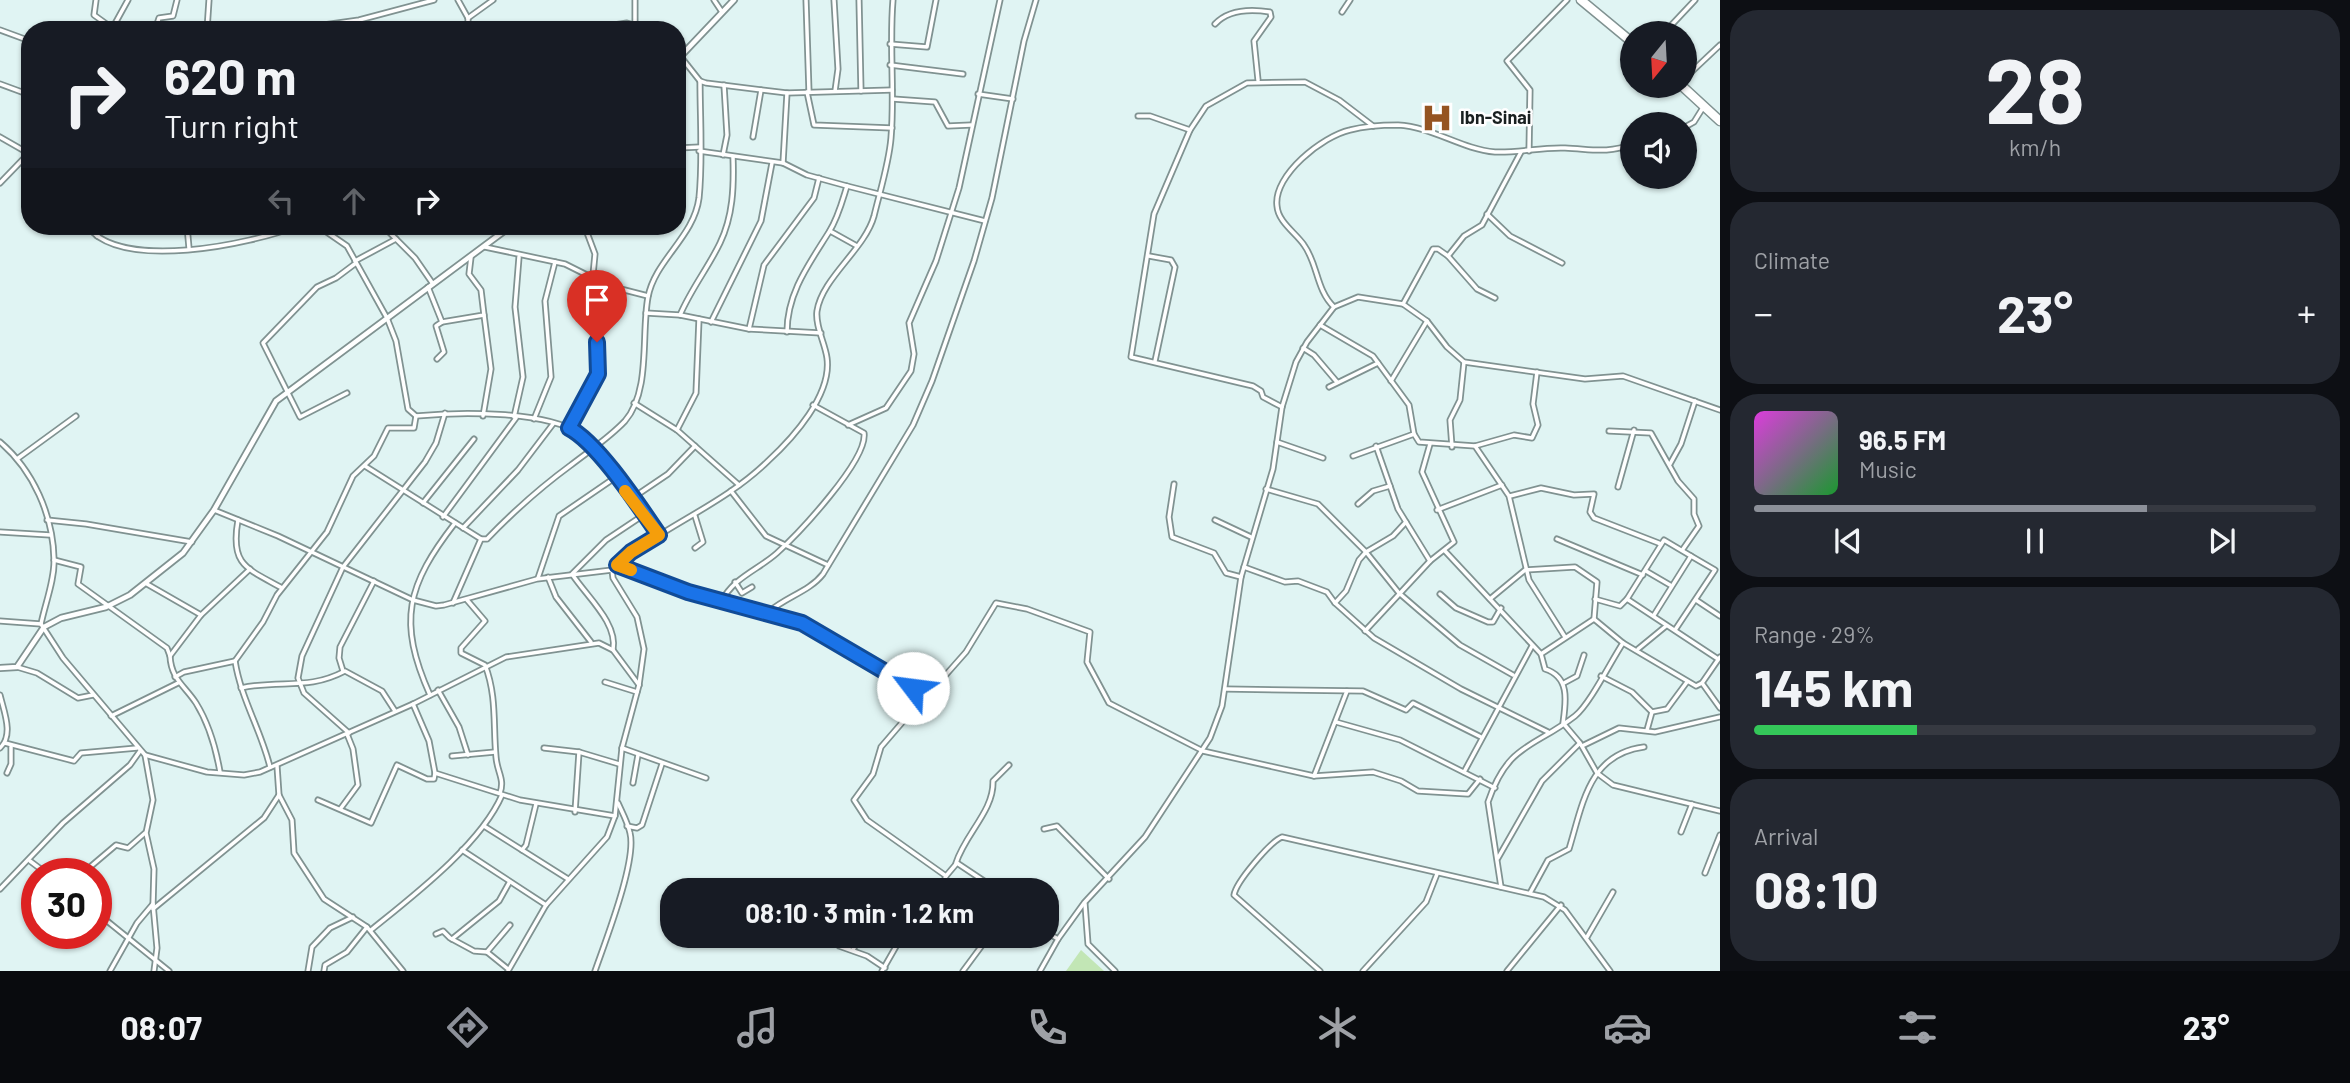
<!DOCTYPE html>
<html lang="en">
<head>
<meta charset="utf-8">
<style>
  body { margin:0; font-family:Barlow,sans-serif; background:#242831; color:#f1f3f6; height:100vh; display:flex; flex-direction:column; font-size:26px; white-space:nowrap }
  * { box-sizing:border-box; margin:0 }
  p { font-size:23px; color:#9ea1a6 }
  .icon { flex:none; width:38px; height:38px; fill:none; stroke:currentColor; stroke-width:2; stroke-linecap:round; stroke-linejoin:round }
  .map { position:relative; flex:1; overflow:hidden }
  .side { display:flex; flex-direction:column; gap:10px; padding:10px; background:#0d0f14; width:630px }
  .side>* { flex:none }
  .banner { position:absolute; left:21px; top:21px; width:665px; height:214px; border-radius:28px; box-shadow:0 2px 5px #0004; background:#171b24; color:#f1f3f6; overflow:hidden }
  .needle { width:46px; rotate:198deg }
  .tools { position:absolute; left:1620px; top:21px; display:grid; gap:14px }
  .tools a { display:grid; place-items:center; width:77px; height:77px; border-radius:50%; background:#171b24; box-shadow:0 2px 5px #0004; font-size:35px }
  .speed { position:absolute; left:21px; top:858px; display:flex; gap:14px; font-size:35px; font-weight:700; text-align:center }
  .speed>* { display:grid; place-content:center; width:91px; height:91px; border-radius:50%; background:#171b24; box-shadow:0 2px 5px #0004; line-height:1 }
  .speed .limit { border:10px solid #d22; background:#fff; color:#111 }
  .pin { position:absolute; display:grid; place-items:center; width:60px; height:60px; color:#fff; margin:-72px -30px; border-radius:50% 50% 50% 0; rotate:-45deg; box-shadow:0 0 7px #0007 }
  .pin .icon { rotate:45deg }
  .me { position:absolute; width:77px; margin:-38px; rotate:300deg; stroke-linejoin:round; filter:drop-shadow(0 0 5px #0008) }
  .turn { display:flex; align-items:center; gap:24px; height:147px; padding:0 28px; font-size:32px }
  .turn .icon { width:91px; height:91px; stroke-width:2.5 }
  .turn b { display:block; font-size:49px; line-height:60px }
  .lanes { display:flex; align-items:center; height:66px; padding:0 28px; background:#0003; justify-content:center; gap:35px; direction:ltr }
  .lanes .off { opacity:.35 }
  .big { font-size:52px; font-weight:700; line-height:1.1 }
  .side .tile { flex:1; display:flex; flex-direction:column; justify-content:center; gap:10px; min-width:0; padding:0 24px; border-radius:28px; background:#242831 }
  .side .dial { align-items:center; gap:0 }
  .dial b { font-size:91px; line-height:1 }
  .song { display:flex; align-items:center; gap:21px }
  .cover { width:84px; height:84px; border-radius:10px; background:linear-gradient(135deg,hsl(300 70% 55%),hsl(130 70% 35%)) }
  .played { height:7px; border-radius:4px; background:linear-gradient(90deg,#8c9099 70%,#363941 70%) }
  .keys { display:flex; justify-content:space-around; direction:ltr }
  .heat { display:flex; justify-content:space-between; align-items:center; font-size:38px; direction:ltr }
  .charge { height:10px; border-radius:5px; background:linear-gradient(90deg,#34c759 29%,#363941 0) }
  .trip { position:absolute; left:660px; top:878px; width:399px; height:70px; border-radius:28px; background:#171b24; box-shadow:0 2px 5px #0004; font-weight:700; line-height:70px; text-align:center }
  .tab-bar { display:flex; height:112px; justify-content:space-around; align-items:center; background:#090b0e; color:#9ea1a6 }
  .tab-bar .icon { width:49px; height:49px }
  .tab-bar .on { color:#8c9099 }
  .tab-bar b { font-size:32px; color:#f1f3f6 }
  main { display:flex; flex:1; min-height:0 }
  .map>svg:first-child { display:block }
  .green { fill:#c2e6b5 }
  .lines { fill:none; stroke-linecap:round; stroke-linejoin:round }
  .minor-casing { stroke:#809291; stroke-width:7 }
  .tertiary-casing { stroke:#809291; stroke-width:8 }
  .trunk-casing { stroke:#809291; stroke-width:11 }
  .minor { stroke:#fff; stroke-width:3.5 }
  .tertiary { stroke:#fff; stroke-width:4.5 }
  .trunk { stroke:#fff; stroke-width:8 }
  .route-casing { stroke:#114b97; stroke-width:18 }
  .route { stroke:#1a73e8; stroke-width:12 }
  .slow { stroke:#f59e0b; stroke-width:12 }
  .labels { text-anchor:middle; stroke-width:5; stroke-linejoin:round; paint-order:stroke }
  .poi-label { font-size:18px; font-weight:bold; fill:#192020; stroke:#fff; text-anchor:start }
</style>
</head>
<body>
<main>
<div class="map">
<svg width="1720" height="971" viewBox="0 0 1720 971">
  <rect width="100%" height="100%" fill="#e0f4f3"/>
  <!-- green -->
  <path class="green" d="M1081 950 1104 971H1066Z"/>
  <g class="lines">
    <defs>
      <g id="minor">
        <path d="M96 0 94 15 112 28"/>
        <path d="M458 0 468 18V30"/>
        <path d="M635 0V24"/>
        <path d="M714 0 722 12"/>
        <path d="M806 0 809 92"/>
        <path d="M834 0 838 69 835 91"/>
        <path d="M859 0 861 91"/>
        <path d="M1342 12 1350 0"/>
        <path d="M468 18 493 0"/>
        <path d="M1215 24C1229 9 1251 9 1270 12L1271 17 1254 41 1258 80"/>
        <path d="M112 29 128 0"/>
        <path d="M0 30 30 41"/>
        <path d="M155 30 159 18 173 16 177 0"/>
        <path d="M207 30 209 0"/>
        <path d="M288 30 359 20 434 0"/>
        <path d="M581 30 627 23 652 30"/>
        <path d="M1664 33 1695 0"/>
        <path d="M890 44 927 47 936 0"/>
        <path d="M677 52 700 81 706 83 787 93 892 90"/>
        <path d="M890 65 963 74"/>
        <path d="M1685 78 1720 45"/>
        <path d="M0 84 30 95"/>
        <path d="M807 92 814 125 892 128"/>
        <path d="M978 94 1013 99"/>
        <path d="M893 99 935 102 948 126 971 125"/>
        <path d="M1138 116H1150L1190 130"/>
        <path d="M1685 127 1694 122 1704 106"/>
        <path d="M0 137 28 153"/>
        <path d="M753 137 761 90"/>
        <path d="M677 148 700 147"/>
        <path d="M699 151 783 163 807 175 847 186 985 221"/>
        <path d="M1529 151 1530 90 1507 61 1567 0"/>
        <path d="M723 155 727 135 724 85"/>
        <path d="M783 163 787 93"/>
        <path d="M0 183 30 152"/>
        <path d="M1487 214 1510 236 1562 263"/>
        <path d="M87 226C121 272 251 244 297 226"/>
        <path d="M187 226 189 248"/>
        <path d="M318 226 347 246 387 318 396 341 408 409 416 416C457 412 545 410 580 434 599 447 644 513 659 535"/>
        <path d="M383 226 415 258 433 284"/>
        <path d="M830 231 857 246"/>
        <path d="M97 236 103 226"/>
        <path d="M485 247 565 264 609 286 648 296"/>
        <path d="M1149 256 1171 260 1175 267 1155 361"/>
        <path d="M1448 256 1477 289 1495 298"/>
        <path d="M355 261 396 239"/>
        <path d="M428 287 442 322 436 326 444 352 437 359"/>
        <path d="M1403 304 1433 249H1438L1448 256 1464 236 1482 225 1521 152"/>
        <path d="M1334 307C1316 290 1318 264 1304 245 1296 233 1278 222 1277 206 1273 175 1323 136 1350 130 1365 126 1383 125 1398 125 1433 127 1461 149 1495 152 1519 153 1541 147 1565 148 1592 149 1606 154 1633 144"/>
        <path d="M646 313 680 315 749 329 821 333"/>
        <path d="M680 315C691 289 708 268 720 243 733 216 734 187 733 157"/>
        <path d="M442 322 484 315 481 290 469 274 471 257"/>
        <path d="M711 322 761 221 772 163"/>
        <path d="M1320 325 1373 356 1409 405 1414 434 1419 442 1475 446 1509 496 1529 580 1565 637"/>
        <path d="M749 329 764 265 814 198 819 178"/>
        <path d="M787 332C787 293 809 264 829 232 838 218 842 202 847 186"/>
        <path d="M1303 348 1314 355 1337 382"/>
        <path d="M1391 381 1427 321"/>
        <path d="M1329 387 1378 363"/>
        <path d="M347 393 300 417 263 343 317 287 336 278 356 263"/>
        <path d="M634 403 677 430 739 485"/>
        <path d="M1282 407 1263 397 1261 391 1253 386 1131 357 1154 214 1190 130 1206 106 1247 83 1305 82 1339 100 1373 126"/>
        <path d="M483 416 491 369 484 315"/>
        <path d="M514 417 523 377 515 307 519 257"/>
        <path d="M534 419 551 377 545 301 555 262"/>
        <path d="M848 425 886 408 911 371 914 354 909 323 936 261 959 188 1000 0"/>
        <path d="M569 428 598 374 600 364 590 306 595 254 586 230 588 226"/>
        <path d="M677 430 696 393 699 319"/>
        <path d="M1609 431 1651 433 1678 481 1694 499V514L1699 526 1683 549"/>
        <path d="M0 442C33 470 53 515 54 559 55 579 45 604 41 624L63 658 145 755 153 800 146 833 154 869 153 904 157 948 154 971"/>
        <path d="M1277 442 1323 458"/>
        <path d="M1376 446 1398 509 1430 561"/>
        <path d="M1475 446 1514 435 1532 438 1538 425 1533 404 1537 372"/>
        <path d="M1452 447 1450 420 1460 400 1464 362"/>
        <path d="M1353 456 1414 434"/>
        <path d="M17 459 76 416"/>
        <path d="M1670 464 1681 444 1695 401"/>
        <path d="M365 466 481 539"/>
        <path d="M1174 484 1169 517 1172 537 1214 553 1226 573 1241 577"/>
        <path d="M1618 487 1634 430"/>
        <path d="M1266 489 1318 504 1366 552 1399 593 1421 612 1460 645 1513 675"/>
        <path d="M731 491 766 536 828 565"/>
        <path d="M1510 496 1541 488 1574 495 1594 494 1590 512 1594 518 1661 544"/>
        <path d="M631 499 668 474 695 446"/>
        <path d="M423 503 474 439"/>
        <path d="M1358 504 1373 491 1390 486"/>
        <path d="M214 510 278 536 413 600 436 606 444 605 537 579 612 570"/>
        <path d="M1437 510 1502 485"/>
        <path d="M443 517 516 418"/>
        <path d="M47 520 86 524 192 542"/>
        <path d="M238 520C230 565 246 568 282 588"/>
        <path d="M1215 520 1251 537"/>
        <path d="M463 528 518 470 553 424"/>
        <path d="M0 532 50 535"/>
        <path d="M1557 539 1643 575"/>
        <path d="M695 548 703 542 695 516"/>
        <path d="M1445 551 1541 654 1545 669C1570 677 1566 701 1563 723L1579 742"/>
        <path d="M54 560 81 567 78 584 167 648 170 656"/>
        <path d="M617 565 688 592 802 623 928 695 966 652 996 603 1027 609 1090 632 1087 662 1109 703 1203 751 1314 776 1373 772 1401 781 1418 791 1468 794 1480 779"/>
        <path d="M1244 567 1285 582 1298 581 1327 592 1335 603 1374 638 1461 689 1548 732"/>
        <path d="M1646 571 1670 585"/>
        <path d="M548 577 556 597 591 642"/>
        <path d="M538 578 559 516 616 477"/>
        <path d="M735 582 742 593 752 587"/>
        <path d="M147 584 201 615"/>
        <path d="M1440 594 1456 608 1488 622H1493L1501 608"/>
        <path d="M1490 599 1525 570 1575 567 1597 582 1594 619 1623 643 1696 686 1702 683 1720 657"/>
        <path d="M1595 599 1620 606 1627 599 1718 659"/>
        <path d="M1627 599 1664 540 1691 556"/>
        <path d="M467 600 485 621 461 648V653L485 665C497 696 493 725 496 757 497 772 505 779 500 793"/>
        <path d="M1696 600 1720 616"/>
        <path d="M721 602C734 577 758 570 777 553 798 534 868 460 864 433L813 405"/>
        <path d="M453 603 481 539H487C513 512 541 487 571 465 589 451 609 438 625 421 651 391 641 334 648 297 655 260 694 237 699 198 703 160 700 119 700 81"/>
        <path d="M1335 603 1346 591 1359 560 1366 552 1393 536 1406 522"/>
        <path d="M770 611C786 597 810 591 823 574L913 425 932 381 974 261 992 198 1024 41 1036 0"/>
        <path d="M1654 615 1691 556 1715 570 1675 630"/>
        <path d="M0 621 41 624"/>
        <path d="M1365 631 1430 561 1454 542 1422 472 1430 444"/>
        <path d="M1638 649 1666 626"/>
        <path d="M613 650C618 623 587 597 572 574L606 540 645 514"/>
        <path d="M1541 654 1594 619"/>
        <path d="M17 667 37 673 78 698 93 695"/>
        <path d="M343 671 339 658 340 647 374 581"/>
        <path d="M1601 676 1632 692 1652 712 1667 709 1687 682"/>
        <path d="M175 677 184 672 235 661"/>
        <path d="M605 682 637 692"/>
        <path d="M1564 683 1577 676 1584 655"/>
        <path d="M1702 683 1720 708"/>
        <path d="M241 688C282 679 307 691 345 671L382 691 395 711"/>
        <path d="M1226 689 1363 691 1406 710 1413 703 1481 737"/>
        <path d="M438 690 459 727 468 755"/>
        <path d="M0 695C4 712 14 735 0 748"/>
        <path d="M430 695C397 621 407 585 455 523"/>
        <path d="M925 696 881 747 873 774 854 800 867 820 946 876"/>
        <path d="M413 704 429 741 435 773 520 800 615 816"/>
        <path d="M111 716 178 683"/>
        <path d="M1336 722 1400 740 1495 788"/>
        <path d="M1647 730 1652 712"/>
        <path d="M349 733 304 693 298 678 302 656 343 567 425 462 436 443 445 413"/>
        <path d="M5 743 74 761 81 753 137 748"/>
        <path d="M1582 746 1619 728 1655 732 1720 717"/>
        <path d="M544 748 579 752 619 764"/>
        <path d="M622 748 706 778"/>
        <path d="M145 755 207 772 244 775 260 772 413 704 506 657 599 643 613 650 639 685"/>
        <path d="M452 756 495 752"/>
        <path d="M270 767C261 730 241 699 235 661L263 622 277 595 327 532 353 476 374 456 388 428H414L416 416"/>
        <path d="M220 772C216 749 209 724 196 703 185 686 171 679 170 656L201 615 250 569"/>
        <path d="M1464 772 1532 646"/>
        <path d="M7 773 11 764V747"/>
        <path d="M1314 776 1347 691"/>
        <path d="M633 783 638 755"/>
        <path d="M279 795 292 820 294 853 324 899 367 927 403 971"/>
        <path d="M318 800 371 823 397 765 427 779H434L435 773"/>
        <path d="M341 808 358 785 353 749 347 734"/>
        <path d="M575 812 579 752"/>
        <path d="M484 826 568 879"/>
        <path d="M627 826 637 828 642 825 662 764"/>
        <path d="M1044 829 1057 826 1109 879"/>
        <path d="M1681 832 1692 804"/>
        <path d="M462 850 546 905"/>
        <path d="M522 850 526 845 536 804"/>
        <path d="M1498 858 1542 781 1580 743 1597 773 1613 785 1720 811"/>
        <path d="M30 861 46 873"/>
        <path d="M956 863C965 834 994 811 993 781L1009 765"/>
        <path d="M83 873 116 845 128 848 145 833"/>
        <path d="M1705 873 1720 835"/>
        <path d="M1501 887 1488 802C1508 743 1534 748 1575 716 1590 704 1611 661 1623 643"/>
        <path d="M0 889 63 823 130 765 140 751"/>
        <path d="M940 891 946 876 957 863 999 891"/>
        <path d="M1530 893 1548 860 1569 849C1583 803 1589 754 1644 747"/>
        <path d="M1085 904 1088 944 1115 971"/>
        <path d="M153 909 264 818 279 795 277 766"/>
        <path d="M96 912 169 971"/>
        <path d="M371 930C413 896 481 844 502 795"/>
        <path d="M1046 932 1058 939"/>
        <path d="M436 934 443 931 450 938 474 951 487 952 508 969"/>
        <path d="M844 936 839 946 867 956 885 968"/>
        <path d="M882 936 897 944"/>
        <path d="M1587 937 1613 892"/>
        <path d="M452 939 499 901 509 883"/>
        <path d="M853 950 860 936"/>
        <path d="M487 952 510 925"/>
        <path d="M110 971 137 923 153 904"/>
        <path d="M308 971 312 947 330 928 353 917"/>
        <path d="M324 971 325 965 347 952 367 927"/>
        <path d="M508 971 546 905 607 837 615 816 622 748 639 685 644 649 637 617 613 578 612 570C659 527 721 507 768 461 793 438 832 395 827 358 825 343 815 326 817 311 822 278 865 249 874 216 880 191 889 163 891 138 895 92 889 46 893 0"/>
        <path d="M595 971C605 942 637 861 630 833 628 823 622 812 618 803"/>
        <path d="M882 971 902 936"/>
        <path d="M963 971 989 936"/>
        <path d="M1040 971 1058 939 1084 903 1145 837 1210 738 1222 706 1241 577 1273 469 1282 407 1296 362 1307 342 1334 307 1358 297 1403 304 1427 321 1447 347 1464 362 1585 379 1623 376 1720 410"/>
        <path d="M1320 971 1234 895C1236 882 1270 842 1282 837L1544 897 1565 910 1610 971"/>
        <path d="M1363 971 1426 902 1437 874"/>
        <path d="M1507 971 1561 905"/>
      </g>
      <g id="tertiary">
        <path d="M677 60 734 0"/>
        <path d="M0 668 17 667 44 627 61 618 106 607 130 595 183 553 214 510 276 401 511 226"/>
      </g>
      <g id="trunk">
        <path d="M1581 0 1633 43"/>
        <path d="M1682 86 1720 121"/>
      </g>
    </defs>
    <!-- minor casing -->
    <use href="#minor" class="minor-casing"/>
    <!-- tertiary casing -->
    <use href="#tertiary" class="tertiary-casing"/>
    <!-- trunk casing -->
    <use href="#trunk" class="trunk-casing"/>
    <!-- minor -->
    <use href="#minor" class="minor"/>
    <!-- tertiary -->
    <use href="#tertiary" class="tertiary"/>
    <!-- trunk -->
    <use href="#trunk" class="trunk"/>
  </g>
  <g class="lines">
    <defs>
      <path id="route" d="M597 342 598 374 569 428C598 443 639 506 659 535L631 552 617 565 688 592 802 623 913 688"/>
    </defs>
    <!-- route casing -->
    <use href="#route" class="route-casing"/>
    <!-- route -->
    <use href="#route" class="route"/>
    <!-- slow -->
    <path class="slow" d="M625 491 659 535 631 552 617 565 631 570"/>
  </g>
  <!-- icons -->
  <defs>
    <symbol id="hospital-bare" viewBox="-9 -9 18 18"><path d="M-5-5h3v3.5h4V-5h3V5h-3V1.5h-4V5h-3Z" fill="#955421" stroke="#fff" stroke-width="2.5" paint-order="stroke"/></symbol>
  </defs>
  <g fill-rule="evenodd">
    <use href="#hospital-bare" x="1415" y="96" width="44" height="44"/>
  </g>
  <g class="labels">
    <!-- poi labels -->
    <g class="poi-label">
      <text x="1460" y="124">Ibn-Sinai</text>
    </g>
  </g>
</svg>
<div class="tools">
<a><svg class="needle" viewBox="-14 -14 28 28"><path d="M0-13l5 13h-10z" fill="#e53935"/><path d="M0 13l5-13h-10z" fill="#9ea1a6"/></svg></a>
<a><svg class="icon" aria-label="sound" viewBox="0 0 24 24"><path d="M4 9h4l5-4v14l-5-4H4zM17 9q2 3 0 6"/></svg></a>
</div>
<div class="speed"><div class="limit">30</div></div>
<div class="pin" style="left:597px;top:342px;background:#d93025"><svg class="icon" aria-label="arrive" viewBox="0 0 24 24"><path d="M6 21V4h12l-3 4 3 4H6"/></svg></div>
<svg class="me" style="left:913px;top:688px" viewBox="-20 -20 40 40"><circle r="19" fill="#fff"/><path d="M0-13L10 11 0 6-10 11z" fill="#1a73e8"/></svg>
<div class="trip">08:10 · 3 min · 1.2 km</div>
<div class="banner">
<div class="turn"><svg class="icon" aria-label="right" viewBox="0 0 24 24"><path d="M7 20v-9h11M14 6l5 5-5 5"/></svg><div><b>620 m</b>Turn right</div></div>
<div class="lanes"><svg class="icon off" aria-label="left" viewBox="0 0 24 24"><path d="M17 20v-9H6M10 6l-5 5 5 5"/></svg><svg class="icon off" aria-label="ahead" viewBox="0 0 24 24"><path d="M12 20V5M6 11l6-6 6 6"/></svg><svg class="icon" aria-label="right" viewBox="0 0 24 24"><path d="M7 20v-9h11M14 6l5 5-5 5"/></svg></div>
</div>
</div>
<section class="side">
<div class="tile dial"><b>28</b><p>km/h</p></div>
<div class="tile"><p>Climate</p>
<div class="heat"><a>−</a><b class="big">23°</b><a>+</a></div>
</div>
<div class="tile">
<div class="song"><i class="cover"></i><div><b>96.5 FM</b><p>Music</p></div></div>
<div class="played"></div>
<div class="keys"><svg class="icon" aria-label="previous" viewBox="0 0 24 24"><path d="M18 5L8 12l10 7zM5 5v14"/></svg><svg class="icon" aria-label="pause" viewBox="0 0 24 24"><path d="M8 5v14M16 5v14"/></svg><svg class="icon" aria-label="next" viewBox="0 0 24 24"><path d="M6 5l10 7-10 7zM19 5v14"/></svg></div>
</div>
<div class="tile"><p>Range · 29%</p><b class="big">145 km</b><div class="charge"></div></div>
<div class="tile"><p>Arrival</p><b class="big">08:10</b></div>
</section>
</main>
<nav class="tab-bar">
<b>08:07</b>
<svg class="icon on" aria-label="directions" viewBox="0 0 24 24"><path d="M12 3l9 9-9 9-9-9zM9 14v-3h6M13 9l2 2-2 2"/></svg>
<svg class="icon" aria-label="music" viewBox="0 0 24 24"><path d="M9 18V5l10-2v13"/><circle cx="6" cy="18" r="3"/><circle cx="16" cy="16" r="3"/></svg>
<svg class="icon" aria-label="phone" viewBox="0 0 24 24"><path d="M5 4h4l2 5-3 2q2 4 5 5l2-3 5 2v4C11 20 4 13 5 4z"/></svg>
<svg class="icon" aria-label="climate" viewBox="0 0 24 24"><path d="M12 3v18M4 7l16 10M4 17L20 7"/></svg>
<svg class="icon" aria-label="car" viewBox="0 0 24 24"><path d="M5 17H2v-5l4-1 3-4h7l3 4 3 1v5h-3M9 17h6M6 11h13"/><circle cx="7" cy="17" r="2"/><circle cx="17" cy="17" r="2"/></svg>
<svg class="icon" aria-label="filters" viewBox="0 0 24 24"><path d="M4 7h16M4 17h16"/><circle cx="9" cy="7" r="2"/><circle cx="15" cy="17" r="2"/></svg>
<b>23°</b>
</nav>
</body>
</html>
